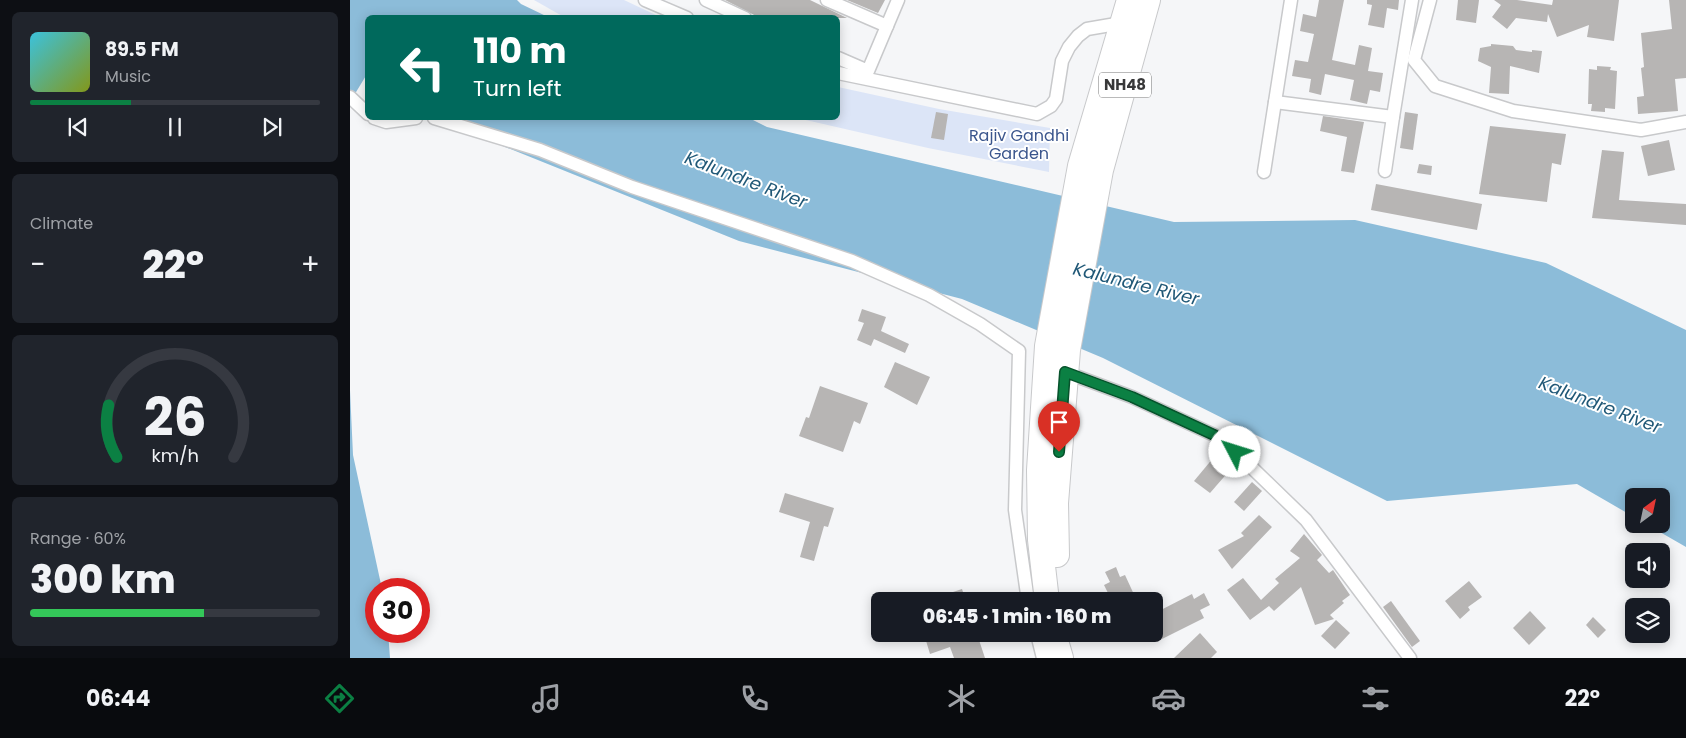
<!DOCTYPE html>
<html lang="en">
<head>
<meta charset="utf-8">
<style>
  body { margin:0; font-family:Poppins,sans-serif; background:#20242c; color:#f1f3f6; height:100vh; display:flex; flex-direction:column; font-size:19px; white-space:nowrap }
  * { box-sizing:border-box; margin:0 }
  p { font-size:16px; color:#9ea1a6 }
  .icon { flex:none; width:28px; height:28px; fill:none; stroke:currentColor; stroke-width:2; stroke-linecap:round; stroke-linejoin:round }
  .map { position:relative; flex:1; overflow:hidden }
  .drawer { display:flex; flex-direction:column; gap:12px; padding:12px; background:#0d0f14; width:350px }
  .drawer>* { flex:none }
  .top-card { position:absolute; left:15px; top:15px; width:475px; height:105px; border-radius:8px; box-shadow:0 2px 12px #0003; background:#00695c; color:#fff; overflow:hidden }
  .needle { width:32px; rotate:33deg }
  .fabs { position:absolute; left:1275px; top:488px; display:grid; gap:10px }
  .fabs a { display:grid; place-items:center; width:45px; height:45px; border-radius:8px; background:#171b24; box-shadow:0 2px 12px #0003; font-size:25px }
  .speed { position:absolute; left:15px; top:578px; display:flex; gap:10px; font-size:25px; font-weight:700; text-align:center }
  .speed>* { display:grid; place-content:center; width:65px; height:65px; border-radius:50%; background:#171b24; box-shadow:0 2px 12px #0003; line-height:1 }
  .speed .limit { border:8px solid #d22; background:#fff; color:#111 }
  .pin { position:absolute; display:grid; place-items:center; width:42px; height:42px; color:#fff; margin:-51px -21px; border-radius:50% 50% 50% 0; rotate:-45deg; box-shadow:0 0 5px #0007 }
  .pin .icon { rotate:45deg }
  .me { position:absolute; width:55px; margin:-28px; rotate:310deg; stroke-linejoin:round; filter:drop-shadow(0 0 4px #0008) }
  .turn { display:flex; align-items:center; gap:18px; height:105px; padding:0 25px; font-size:22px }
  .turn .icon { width:65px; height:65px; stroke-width:2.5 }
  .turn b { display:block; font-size:35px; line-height:42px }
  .big { font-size:38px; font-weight:800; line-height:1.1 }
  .drawer .widget { flex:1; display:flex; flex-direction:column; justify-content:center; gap:8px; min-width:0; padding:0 18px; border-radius:8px; background:#20242c }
  .drawer .dial { align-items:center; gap:0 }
  .dial svg { height:130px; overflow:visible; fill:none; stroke:#363941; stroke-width:7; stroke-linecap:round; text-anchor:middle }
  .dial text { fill:#f1f3f6; stroke:none }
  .song { display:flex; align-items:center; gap:15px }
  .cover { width:60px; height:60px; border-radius:8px; background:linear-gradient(135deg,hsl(190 70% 55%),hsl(70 70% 35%)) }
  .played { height:5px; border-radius:2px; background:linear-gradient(90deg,#0b8043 35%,#363941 35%) }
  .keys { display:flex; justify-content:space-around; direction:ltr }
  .heat { display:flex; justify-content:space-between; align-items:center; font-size:28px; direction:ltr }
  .charge { height:8px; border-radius:4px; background:linear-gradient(90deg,#34c759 60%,#363941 0) }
  .trip { position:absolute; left:521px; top:592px; width:292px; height:50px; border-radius:8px; background:#171b24; box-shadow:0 2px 12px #0003; font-weight:800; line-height:50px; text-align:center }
  .dock { display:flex; height:80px; justify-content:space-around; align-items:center; background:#090b0e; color:#9ea1a6 }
  .dock .icon { width:35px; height:35px }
  .dock .on { color:#0b8043 }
  .dock b { font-size:22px; color:#f1f3f6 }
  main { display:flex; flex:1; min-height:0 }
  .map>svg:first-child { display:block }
  .green { fill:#dce5f7 }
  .water { fill:#8cbcd9 }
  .building { fill:#b7b5b4 }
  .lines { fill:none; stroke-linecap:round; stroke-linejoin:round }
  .street-casing { stroke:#c8c9cb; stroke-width:15 }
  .highway-casing { stroke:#c8c9cb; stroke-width:26 }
  .street { stroke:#fff; stroke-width:12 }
  .highway { stroke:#fff; stroke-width:24 }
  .route-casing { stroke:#07532c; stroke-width:12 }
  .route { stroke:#0b8043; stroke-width:9 }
  .labels { text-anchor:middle; stroke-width:4; stroke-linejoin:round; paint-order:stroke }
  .shield { fill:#fff; stroke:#747474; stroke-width:1 }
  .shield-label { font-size:15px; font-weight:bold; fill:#383839 }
  .park-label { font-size:16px; fill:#3b568d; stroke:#fff }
  .water-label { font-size:18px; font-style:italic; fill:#205877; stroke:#fff }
</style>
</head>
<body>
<main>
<section class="drawer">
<div class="widget">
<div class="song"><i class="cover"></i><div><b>89.5 FM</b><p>Music</p></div></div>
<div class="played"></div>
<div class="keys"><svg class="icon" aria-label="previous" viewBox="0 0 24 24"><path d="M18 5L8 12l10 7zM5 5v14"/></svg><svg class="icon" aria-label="pause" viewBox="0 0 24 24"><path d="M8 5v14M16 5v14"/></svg><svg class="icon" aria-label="next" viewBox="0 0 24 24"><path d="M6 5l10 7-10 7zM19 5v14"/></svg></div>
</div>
<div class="widget"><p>Climate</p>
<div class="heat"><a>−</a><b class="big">22°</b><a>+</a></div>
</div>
<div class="widget dial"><svg viewBox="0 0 100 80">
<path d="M14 69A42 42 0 1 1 86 69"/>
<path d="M14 69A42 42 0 0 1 9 37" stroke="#0b8043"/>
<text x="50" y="56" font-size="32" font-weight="700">26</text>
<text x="50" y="72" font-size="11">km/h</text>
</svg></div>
<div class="widget"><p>Range · 60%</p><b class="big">300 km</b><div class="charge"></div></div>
</section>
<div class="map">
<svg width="1336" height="658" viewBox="0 0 1336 658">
  <rect width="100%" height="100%" fill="#f5f6f8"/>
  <!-- green -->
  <g class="green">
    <path d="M184 0H274L310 17H214Z"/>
    <path d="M488 87 589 109 700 128 699 172 578 148 447 118H488Z"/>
  </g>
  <!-- water -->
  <g class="water">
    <path d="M0 0H167L171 4 198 17 18 18 17 74 0 102Z"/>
    <path d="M96 118H399L417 127 824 222 1005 220 1196 263 1336 330V547L1296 524H1311V496H1284V517L1227 484 1037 501 753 358 612 299 389 241 108 128Z"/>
    <path d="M0 390 3 455 32 589H26V631H38L40 658H0Z"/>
  </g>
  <!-- building -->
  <g class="building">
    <path d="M375 0H460L497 18H410Z"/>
    <path d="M497 0H535L528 13Z"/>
    <path d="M969 0H994L982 60 1005 65 1009 45 1022 48 1018 71 1033 73 1030 92 1020 90 1017 104 1000 100 1004 80 975 74 971 95 959 92 961 79 942 76 945 60 958 62 964 34 950 31 953 14 966 17Z"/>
    <path d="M1017 0H1049L1048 10 1037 8 1034 28 1018 25 1022 5 1017 4Z"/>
    <path d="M1108 0H1129L1126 23 1106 20Z"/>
    <path d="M1144 0H1167L1202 5 1203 0H1269L1264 41 1237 37 1239 25 1207 37 1198 14 1197 22 1166 18 1157 29 1142 17 1151 5Z"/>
    <path d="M1319 0H1336V78L1325 79 1328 111 1288 114 1287 97 1294 96 1291 68 1294 67 1291 33 1322 29Z"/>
    <path d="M1141 44 1163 46 1166 50 1182 52V50L1192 51 1189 73 1160 66 1159 94 1139 93 1141 67 1128 61 1130 48 1141 46Z"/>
    <path d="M1247 66 1261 67 1260 70 1267 71 1265 109 1255 108V112L1241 111 1242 104H1238L1239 69 1247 70Z"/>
    <path d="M586 112 598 114 594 140 581 138Z"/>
    <path d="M1055 112 1068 114 1063 150 1050 148Z"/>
    <path d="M973 116 1014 122 1004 173 991 171 997 137 970 131Z"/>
    <path d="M1140 126 1216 134 1211 165 1202 163 1197 202 1129 194Z"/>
    <path d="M1319 140 1325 170 1298 176 1291 146Z"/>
    <path d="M1252 150 1274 152 1269 200 1336 204V225L1242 218Z"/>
    <path d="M1069 164 1082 166 1081 175 1067 173Z"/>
    <path d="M1026 184 1132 204 1127 230 1021 210Z"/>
    <path d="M512 309 536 317 531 331 559 344 555 353 524 339 521 346 507 340 514 323 508 321Z"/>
    <path d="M545 362 580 377 567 405 534 387Z"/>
    <path d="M470 386 518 403 510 424 504 421 493 452 449 436 456 417 459 418Z"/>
    <path d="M864 457 880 470 860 493 844 481Z"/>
    <path d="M902 482 912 491 894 511 884 502Z"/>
    <path d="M435 493 484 508 478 527 474 526 464 561 450 557 460 522 429 512Z"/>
    <path d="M909 515 922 527 882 569 868 550 894 536 891 533Z"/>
    <path d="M954 534 972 555 967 560 979 573 983 570 1000 595 992 601 994 603 980 615 984 619 965 625 951 587 924 611 919 606 900 620 877 590 893 578 911 600 929 583 925 579 950 558 940 551Z"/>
    <path d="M766 567 770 577 775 575 787 601H762L754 585 760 582 755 572Z"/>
    <path d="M1119 581 1132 597 1118 607 1120 610 1110 619 1095 601Z"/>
    <path d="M612 589 616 601H580L579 600Z"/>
    <path d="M854 593 860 605 850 610 854 618 810 640 807 631 805 632V620L808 618 805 613 842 594 844 599Z"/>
    <path d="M1041 601 1070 641 1062 647 1033 607Z"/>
    <path d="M1180 611 1196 628 1179 645 1163 628Z"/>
    <path d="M1243 617 1256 630 1248 638 1236 625Z"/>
    <path d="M986 620 1000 633 985 649 971 636Z"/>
    <path d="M850 633 867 652 861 658H824Z"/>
    <path d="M574 634H627L635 658H604L600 647 580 654Z"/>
  </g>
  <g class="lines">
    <defs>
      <g id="street">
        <path d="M295 0 337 18"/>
        <path d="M356 0 395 18"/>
        <path d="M477 0 537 26 518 71 488 58"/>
        <path d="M1080 0 1064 60 1085 86 1163 111 1291 130 1336 122"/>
        <path d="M537 26 548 0"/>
        <path d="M488 73 687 114 701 106 706 99 712 61 719 47 728 36 737 29 772 23"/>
        <path d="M0 97 18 114"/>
        <path d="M925 102 1043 117 1062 0"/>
        <path d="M24 118 36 122 66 118"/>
        <path d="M84 118 190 150 282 187 502 261 579 295 630 324 669 351 665 510 678 601"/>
        <path d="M1035 171 1043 117"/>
        <path d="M914 172 941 0"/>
        <path d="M715 372 782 397 864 435 895 461 956 520 1060 658"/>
        <path d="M687 634 693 658"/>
      </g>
      <g id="highway">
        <path d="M707 555 706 503 718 350 751 170 798 0"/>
        <path d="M697 601 690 540 689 470 697 346 730 166 779 0"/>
        <path d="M704 634 711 658"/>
      </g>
    </defs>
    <!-- street casing -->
    <use href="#street" class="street-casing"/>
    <!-- highway casing -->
    <use href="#highway" class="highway-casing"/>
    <!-- street -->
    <use href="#street" class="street"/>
    <!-- highway -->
    <use href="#highway" class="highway"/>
  </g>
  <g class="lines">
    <defs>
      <path id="route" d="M709 452 715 372 782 397 864 435 885 452"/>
    </defs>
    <!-- route casing -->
    <use href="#route" class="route-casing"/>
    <!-- route -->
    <use href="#route" class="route"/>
  </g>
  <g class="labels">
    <!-- shield labels -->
    <rect class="shield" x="749" y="72.5" width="52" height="25" rx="4"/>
    <g class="shield-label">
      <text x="775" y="90">NH48</text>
    </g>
    <!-- park labels -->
    <g class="park-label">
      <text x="669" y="141">Rajiv Gandhi<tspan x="669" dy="18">Garden</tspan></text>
    </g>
    <!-- water labels -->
    <g class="water-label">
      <text transform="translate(396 180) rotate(21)" y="6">Kalundre River</text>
      <text transform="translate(786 284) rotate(14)" y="6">Kalundre River</text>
      <text transform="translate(1250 405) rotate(21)" y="6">Kalundre River</text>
    </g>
  </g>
</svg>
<div class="fabs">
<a><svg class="needle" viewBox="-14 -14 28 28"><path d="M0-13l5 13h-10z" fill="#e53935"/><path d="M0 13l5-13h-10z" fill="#9ea1a6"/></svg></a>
<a><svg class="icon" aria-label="sound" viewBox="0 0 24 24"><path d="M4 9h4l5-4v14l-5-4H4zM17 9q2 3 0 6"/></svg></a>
<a><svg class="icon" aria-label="layers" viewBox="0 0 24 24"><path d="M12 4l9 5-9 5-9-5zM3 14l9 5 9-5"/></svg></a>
</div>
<div class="speed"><div class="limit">30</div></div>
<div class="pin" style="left:709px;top:452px;background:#d93025"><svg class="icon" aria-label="arrive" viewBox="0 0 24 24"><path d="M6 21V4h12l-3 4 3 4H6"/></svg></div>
<svg class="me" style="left:885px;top:452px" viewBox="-20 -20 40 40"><circle r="19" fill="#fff"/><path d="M0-13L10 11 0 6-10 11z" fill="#0b8043"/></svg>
<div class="trip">06:45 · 1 min · 160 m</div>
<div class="top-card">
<div class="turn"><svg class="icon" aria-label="left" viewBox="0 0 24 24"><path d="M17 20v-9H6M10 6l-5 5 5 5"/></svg><div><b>110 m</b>Turn left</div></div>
</div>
</div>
</main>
<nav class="dock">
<b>06:44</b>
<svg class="icon on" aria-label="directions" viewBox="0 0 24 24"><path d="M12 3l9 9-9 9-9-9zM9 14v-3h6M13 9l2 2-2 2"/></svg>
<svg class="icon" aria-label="music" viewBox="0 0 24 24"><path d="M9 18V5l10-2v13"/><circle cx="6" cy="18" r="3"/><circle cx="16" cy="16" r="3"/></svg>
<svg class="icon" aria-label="phone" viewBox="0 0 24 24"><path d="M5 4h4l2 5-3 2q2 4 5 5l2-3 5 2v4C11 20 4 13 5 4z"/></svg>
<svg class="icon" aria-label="climate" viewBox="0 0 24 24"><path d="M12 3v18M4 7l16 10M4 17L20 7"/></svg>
<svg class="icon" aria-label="car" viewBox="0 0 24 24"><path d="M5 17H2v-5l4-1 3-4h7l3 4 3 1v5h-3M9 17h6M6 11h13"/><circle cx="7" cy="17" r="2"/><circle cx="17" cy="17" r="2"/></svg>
<svg class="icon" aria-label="filters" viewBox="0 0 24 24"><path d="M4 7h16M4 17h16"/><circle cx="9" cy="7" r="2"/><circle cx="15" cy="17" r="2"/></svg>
<b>22°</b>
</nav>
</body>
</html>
